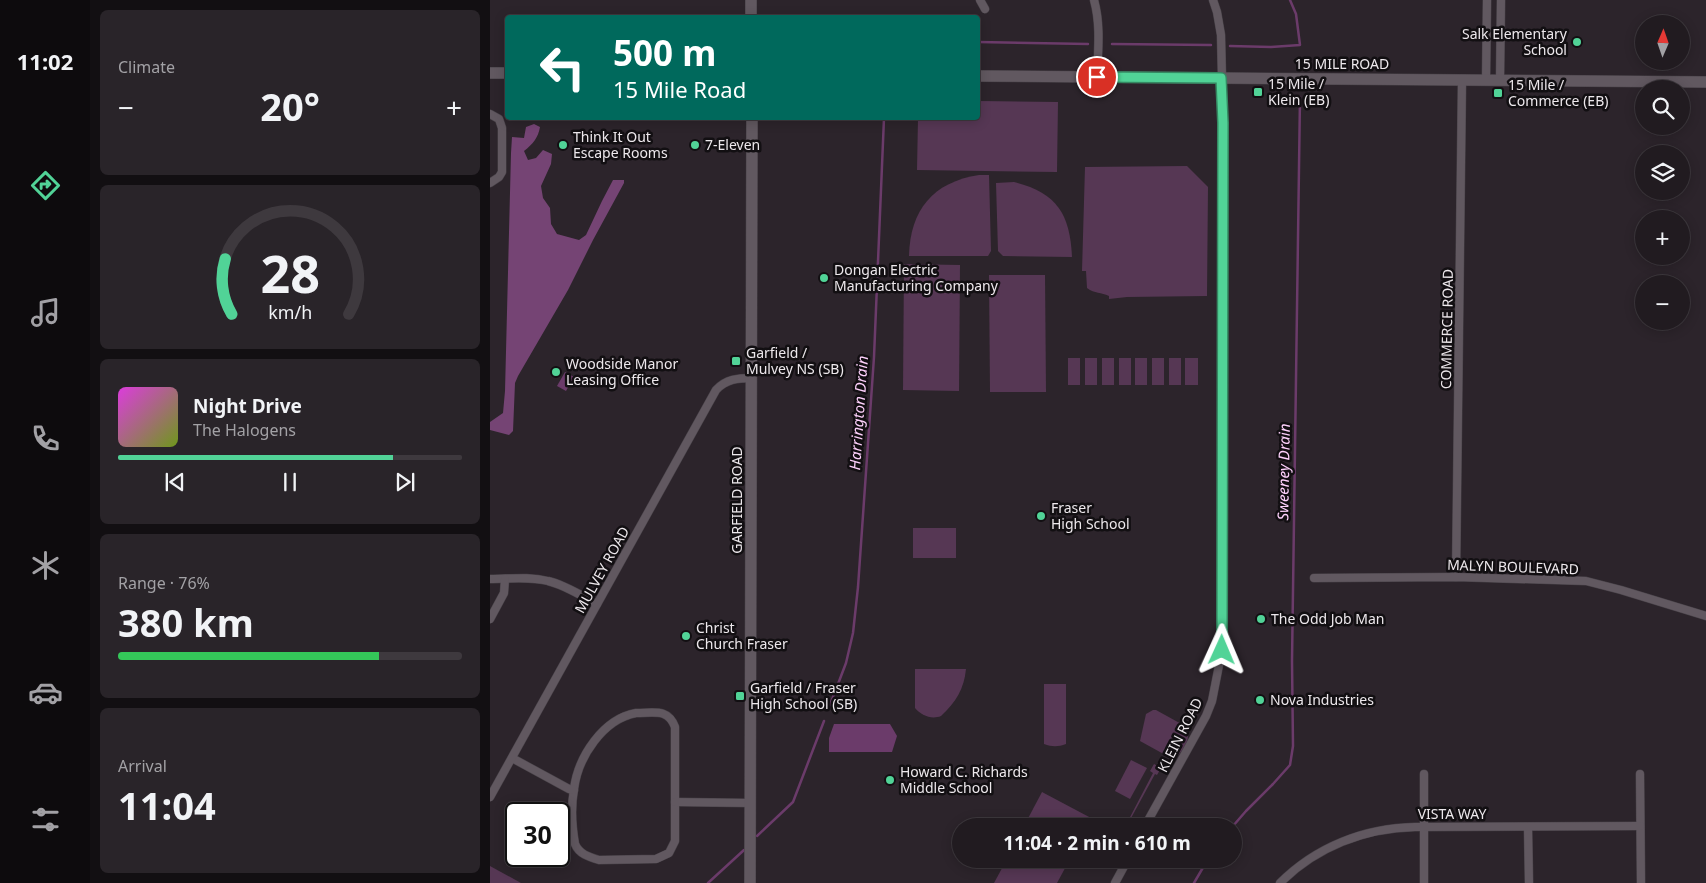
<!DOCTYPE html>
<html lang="en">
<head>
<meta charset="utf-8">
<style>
  body { margin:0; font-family:"Noto Sans",sans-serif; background:#292429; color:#f1f3f6; height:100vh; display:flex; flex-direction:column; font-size:19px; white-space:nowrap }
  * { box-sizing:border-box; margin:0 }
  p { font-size:16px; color:#a2a1a5 }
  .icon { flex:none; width:28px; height:28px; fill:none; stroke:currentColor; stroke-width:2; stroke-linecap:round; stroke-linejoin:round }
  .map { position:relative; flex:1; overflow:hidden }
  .drawer { display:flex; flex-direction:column; gap:10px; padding:10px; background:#120f12; width:400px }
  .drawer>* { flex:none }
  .hud { position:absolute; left:15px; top:15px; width:475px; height:105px; border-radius:5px; box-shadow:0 2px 12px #0003,0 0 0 1px #3e393e; background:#00695c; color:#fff; overflow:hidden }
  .needle { width:32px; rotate:2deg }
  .controls { position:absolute; left:1145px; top:15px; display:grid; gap:10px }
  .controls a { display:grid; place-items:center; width:55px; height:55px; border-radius:50%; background:#211b20; box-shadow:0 2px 12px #0003,0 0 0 1px #3e393e; font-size:25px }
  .speed { position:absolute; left:15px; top:802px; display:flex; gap:10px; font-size:25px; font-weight:700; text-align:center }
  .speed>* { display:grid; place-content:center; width:65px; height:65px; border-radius:50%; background:#211b20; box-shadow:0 2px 12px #0003,0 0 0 1px #3e393e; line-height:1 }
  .speed .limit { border:2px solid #111; border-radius:8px; background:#fff; color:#111 }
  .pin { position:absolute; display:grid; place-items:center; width:42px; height:42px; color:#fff; margin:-21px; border:2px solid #fff; border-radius:50%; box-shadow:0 1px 5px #0007 }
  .me { position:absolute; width:55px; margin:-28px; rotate:1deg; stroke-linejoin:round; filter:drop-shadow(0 0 4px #0008) }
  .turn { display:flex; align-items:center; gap:18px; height:105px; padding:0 25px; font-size:22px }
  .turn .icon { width:65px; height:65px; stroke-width:2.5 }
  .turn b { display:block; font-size:35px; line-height:42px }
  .big { font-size:38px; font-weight:700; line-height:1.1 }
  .drawer .widget { flex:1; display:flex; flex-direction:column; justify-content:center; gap:8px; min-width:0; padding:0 18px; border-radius:8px; background:#292429 }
  .drawer .dial { align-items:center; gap:0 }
  .dial svg { height:130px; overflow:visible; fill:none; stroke:#3e393e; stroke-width:7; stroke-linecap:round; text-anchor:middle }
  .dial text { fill:#f1f3f6; stroke:none }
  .song { display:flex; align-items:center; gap:15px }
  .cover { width:60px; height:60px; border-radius:8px; background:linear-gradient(135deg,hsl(300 70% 55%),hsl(80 70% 35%)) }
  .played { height:5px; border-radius:2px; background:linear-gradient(90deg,#51d397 80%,#3e393e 80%) }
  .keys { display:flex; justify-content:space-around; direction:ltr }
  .heat { display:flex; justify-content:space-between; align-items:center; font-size:28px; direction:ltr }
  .charge { height:8px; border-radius:4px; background:linear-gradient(90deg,#34c759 76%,#3e393e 0) }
  .trip { position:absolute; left:462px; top:818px; width:290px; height:50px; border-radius:25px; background:#211b20; box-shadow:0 2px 12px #0003,0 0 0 1px #3e393e; font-weight:700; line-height:50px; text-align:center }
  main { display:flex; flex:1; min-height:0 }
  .tabs { display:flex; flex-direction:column; width:90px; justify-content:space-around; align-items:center; background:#0d0b0d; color:#a2a1a5 }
  .tabs .icon { width:35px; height:35px }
  .tabs .on { color:#51d397 }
  .tabs b { font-size:22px; color:#f1f3f6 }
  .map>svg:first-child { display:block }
  .green { fill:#563754 }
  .forest { fill:#754474 }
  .water { fill:#6b3b6a }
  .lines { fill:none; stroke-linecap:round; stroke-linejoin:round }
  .stream { stroke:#6b3b6a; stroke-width:2.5 }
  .minor-casing { stroke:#484248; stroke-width:9 }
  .secondary-casing { stroke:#484248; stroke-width:12 }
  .minor { stroke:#615860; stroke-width:8 }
  .secondary { stroke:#615860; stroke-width:11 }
  .route-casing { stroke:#358962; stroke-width:12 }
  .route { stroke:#51d397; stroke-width:9 }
  .poi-dot { fill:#51d397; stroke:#120f12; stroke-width:2 }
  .labels { text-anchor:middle; stroke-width:5; stroke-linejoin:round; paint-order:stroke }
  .poi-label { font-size:14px; fill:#ede8ec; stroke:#120f12; text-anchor:start }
  .street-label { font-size:14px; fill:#ede8ec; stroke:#120f12 }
  .water-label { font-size:15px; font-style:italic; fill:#fed1fc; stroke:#120f12 }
</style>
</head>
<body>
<main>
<nav class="tabs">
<b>11:02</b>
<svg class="icon on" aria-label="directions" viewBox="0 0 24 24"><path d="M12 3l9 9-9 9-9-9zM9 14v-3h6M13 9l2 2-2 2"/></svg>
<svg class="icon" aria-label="music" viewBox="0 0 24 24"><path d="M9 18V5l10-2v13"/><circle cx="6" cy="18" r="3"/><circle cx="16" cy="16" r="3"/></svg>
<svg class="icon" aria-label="phone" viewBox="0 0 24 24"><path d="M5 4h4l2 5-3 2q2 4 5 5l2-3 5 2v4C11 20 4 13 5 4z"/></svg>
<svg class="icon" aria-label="climate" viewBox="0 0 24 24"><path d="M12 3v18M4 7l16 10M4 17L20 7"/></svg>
<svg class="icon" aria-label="car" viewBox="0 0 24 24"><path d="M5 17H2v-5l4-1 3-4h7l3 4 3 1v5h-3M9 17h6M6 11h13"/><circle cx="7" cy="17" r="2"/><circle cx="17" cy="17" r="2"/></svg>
<svg class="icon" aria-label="filters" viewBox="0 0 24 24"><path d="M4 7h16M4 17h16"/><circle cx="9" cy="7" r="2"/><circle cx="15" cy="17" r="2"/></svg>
</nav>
<section class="drawer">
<div class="widget"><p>Climate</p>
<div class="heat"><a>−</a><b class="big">20°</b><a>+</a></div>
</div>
<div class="widget dial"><svg viewBox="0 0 100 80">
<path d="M14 69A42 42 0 1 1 86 69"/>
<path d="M14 69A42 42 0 0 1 10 35" stroke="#51d397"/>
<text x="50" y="56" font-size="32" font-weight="700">28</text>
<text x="50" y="72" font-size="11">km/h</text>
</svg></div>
<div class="widget">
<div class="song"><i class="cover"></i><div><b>Night Drive</b><p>The Halogens</p></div></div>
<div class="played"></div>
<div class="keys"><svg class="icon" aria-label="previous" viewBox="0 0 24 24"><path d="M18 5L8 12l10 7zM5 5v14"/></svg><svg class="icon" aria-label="pause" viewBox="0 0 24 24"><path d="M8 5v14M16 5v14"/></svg><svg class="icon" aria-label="next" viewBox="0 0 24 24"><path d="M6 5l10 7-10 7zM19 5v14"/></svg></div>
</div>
<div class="widget"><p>Range · 76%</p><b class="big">380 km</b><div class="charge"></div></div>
<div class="widget"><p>Arrival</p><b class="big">11:04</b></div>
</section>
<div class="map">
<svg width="1216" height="883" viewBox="0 0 1216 883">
  <rect width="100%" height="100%" fill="#2c242b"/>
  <!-- green -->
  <g class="green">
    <path d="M488 101 568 102 567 172 427 170 428 118H488Z"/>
    <path d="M697 166 718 187 717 296 637 297 619 299V296C611 292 605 294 597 288L596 271H592L595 167Z"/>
    <path d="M489 175H499L501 251 498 256H419C420 210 443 182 489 175Z"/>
    <path d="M524 182C567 193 580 214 582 257L513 256 508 251 506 183Z"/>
    <path d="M414 264 470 265 469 391 413 390Z"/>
    <path d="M499 275H555L556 392H500Z"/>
    <rect x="578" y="358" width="12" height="27"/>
    <rect x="595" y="358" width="12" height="27"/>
    <rect x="612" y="358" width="12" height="27"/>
    <rect x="629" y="358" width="12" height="27"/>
    <rect x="645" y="358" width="12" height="27"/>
    <rect x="662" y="358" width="12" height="27"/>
    <rect x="679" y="358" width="12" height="27"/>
    <rect x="695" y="358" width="13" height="27"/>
    <rect x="423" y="528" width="43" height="30"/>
    <path d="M425 669H476C474 689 466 702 451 716 441 720 431 715 425 708Z"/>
    <path d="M554 684H576V744C568 747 562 747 554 744Z"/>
    <path d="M663 710H666L695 726C703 736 694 750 686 757H679L650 741 656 714Z"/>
    <path d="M641 760 657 768 640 799 625 791Z"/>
    <path d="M664 764 671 768 667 775 665 774 640 820 643 821 640 826 632 825 636 818 639 819 663 773 660 771Z"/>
    <path d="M552 792 601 818 597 826H534Z"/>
    <path d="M517 859H580L567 883H504Z"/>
    <path d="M0 866 31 883H0Z"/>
  </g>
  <!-- forest -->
  <path class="forest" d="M44 124 50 127C48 138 43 144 34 151L38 160 46 158 53 150 62 154 61 164 51 186 53 198 60 208 61 224 67 234 89 240 96 235 112 201 123 180H134V183L103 240 78 290 28 376 25 383 23 431 19 435 0 430V422L13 413 15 391 21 153 22 137 34 138 36 127Z"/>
  <!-- water -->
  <g class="water">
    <path d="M75 372 84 377 76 391 67 386Z"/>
    <path d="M344 724H400L407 736 402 752H339V738Z"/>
  </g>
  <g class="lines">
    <!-- stream -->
    <g class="stream">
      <path d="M488 42 598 44"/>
      <path d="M622 44 721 45"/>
      <path d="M740 46 781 47 810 45 806 14 800 0"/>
      <path d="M340 705 356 663 363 633 368 587 384 357 394 118"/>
      <path d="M743 826 756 811 783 784 800 765 803 746 802 661 810 97"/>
      <path d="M267 836 303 802 334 721"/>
      <path d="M218 883 254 850"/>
      <path d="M704 883 718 859"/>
    </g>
    <defs>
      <g id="minor">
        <path d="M490 0 495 9"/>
        <path d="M604 0C611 25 608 51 607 77"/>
        <path d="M996 81 997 0"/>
        <path d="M1010 81 1011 0"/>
        <path d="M0 114 9 119 12 128V172L9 177 0 183"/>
        <path d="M966 577 972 80"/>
        <path d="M824 578 966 577 1096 581 1131 590 1216 616"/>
        <path d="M0 579C19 579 39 576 58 581 75 585 92 596 107 604"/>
        <path d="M0 619 14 593 15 579"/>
        <path d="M146 713C164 713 178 708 185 727V841L179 853 166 859 109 860C99 857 89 854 85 844 82 827 81 806 84 789 88 757 113 719 146 713Z"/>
        <path d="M22 758 79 789 84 790"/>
        <path d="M934 774V883"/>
        <path d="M1150 774 1151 883"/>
        <path d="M0 797 226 390C236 379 248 378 262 378"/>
        <path d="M185 802 261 803"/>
        <path d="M655 826 716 716 722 701 732 650 733 123 731 35 727 12 723 0"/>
        <path d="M1038 827 1039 883"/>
        <path d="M625 883 638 859"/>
        <path d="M790 883C826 847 874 828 925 827L1150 826"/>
      </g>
      <g id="secondary">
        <path d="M261 0V18"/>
        <path d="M0 73H18"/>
        <path d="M488 76 1216 82"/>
        <path d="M260 883 262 118"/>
      </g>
    </defs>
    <!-- minor casing -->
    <use href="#minor" class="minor-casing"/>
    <!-- secondary casing -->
    <use href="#secondary" class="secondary-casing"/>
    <!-- minor -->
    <use href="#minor" class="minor"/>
    <!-- secondary -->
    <use href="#secondary" class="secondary"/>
  </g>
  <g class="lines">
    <defs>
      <path id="route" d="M607 77 731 78 733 123 732 650"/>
    </defs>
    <!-- route casing -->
    <use href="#route" class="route-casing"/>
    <!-- route -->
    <use href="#route" class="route"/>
  </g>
  <!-- markers -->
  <g class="poi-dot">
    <circle cx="1087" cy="42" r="5"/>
    <rect x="763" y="87" width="10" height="10" rx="2.5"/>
    <rect x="1003" y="88" width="10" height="10" rx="2.5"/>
    <circle cx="73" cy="145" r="5"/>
    <circle cx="205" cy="145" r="5"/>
    <circle cx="334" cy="278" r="5"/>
    <rect x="241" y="356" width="10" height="10" rx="2.5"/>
    <circle cx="66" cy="372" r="5"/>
    <circle cx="551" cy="516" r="5"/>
    <circle cx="771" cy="619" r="5"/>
    <circle cx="196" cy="636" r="5"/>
    <rect x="245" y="691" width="10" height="10" rx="2.5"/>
    <circle cx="770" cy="700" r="5"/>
    <circle cx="400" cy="780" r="5"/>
  </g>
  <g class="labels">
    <!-- poi labels -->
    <g class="poi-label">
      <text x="1077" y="39" text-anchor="end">Salk Elementary<tspan x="1077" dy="16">School</tspan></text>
      <text x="778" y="89">15 Mile /<tspan x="778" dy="16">Klein (EB)</tspan></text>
      <text x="1018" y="90">15 Mile /<tspan x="1018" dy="16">Commerce (EB)</tspan></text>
      <text x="83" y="142">Think It Out<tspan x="83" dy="16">Escape Rooms</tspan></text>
      <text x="215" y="150">7-Eleven</text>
      <text x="344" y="275">Dongan Electric<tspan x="344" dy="16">Manufacturing Company</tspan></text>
      <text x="256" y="358">Garfield /<tspan x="256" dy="16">Mulvey NS (SB)</tspan></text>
      <text x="76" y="369">Woodside Manor<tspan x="76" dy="16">Leasing Office</tspan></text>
      <text x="561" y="513">Fraser<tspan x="561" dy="16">High School</tspan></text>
      <text x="781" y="624">The Odd Job Man</text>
      <text x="206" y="633">Christ<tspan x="206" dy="16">Church Fraser</tspan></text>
      <text x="260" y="693">Garfield / Fraser<tspan x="260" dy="16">High School (SB)</tspan></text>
      <text x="780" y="705">Nova Industries</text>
      <text x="410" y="777">Howard C. Richards<tspan x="410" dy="16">Middle School</tspan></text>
    </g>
    <!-- street labels -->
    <g class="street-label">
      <text x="852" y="69">15 MILE ROAD</text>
      <text transform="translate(957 329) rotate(-89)" y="5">COMMERCE ROAD</text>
      <text transform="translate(247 500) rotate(-90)" y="5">GARFIELD ROAD</text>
      <text transform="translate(1023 567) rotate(2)" y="5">MALYN BOULEVARD</text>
      <text transform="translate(112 570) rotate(-61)" y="5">MULVEY ROAD</text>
      <text transform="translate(690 735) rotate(-63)" y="5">KLEIN ROAD</text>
      <text x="962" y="819">VISTA WAY</text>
    </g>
    <!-- water labels -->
    <g class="water-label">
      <text transform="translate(369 413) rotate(-86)" y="5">Harrington Drain</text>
      <text transform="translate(794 472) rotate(-89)" y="5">Sweeney Drain</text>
    </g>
  </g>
</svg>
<div class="controls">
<a><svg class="needle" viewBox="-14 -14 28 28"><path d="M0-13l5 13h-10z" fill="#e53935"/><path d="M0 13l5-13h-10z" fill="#a2a1a5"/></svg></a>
<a><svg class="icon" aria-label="search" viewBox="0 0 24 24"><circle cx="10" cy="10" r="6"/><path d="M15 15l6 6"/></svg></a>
<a><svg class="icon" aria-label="layers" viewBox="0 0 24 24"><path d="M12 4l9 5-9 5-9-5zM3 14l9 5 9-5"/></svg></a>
<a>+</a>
<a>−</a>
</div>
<div class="speed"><div class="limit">30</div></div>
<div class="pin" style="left:607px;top:77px;background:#d93025"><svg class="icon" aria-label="arrive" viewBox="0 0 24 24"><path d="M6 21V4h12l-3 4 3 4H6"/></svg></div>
<svg class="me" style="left:732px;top:650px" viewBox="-20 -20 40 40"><path d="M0-17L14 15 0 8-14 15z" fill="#51d397" stroke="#fff" stroke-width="4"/></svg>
<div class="trip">11:04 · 2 min · 610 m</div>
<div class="hud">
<div class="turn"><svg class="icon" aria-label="left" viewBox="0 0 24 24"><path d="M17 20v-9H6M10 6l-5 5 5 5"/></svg><div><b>500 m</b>15 Mile Road</div></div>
</div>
</div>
</main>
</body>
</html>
